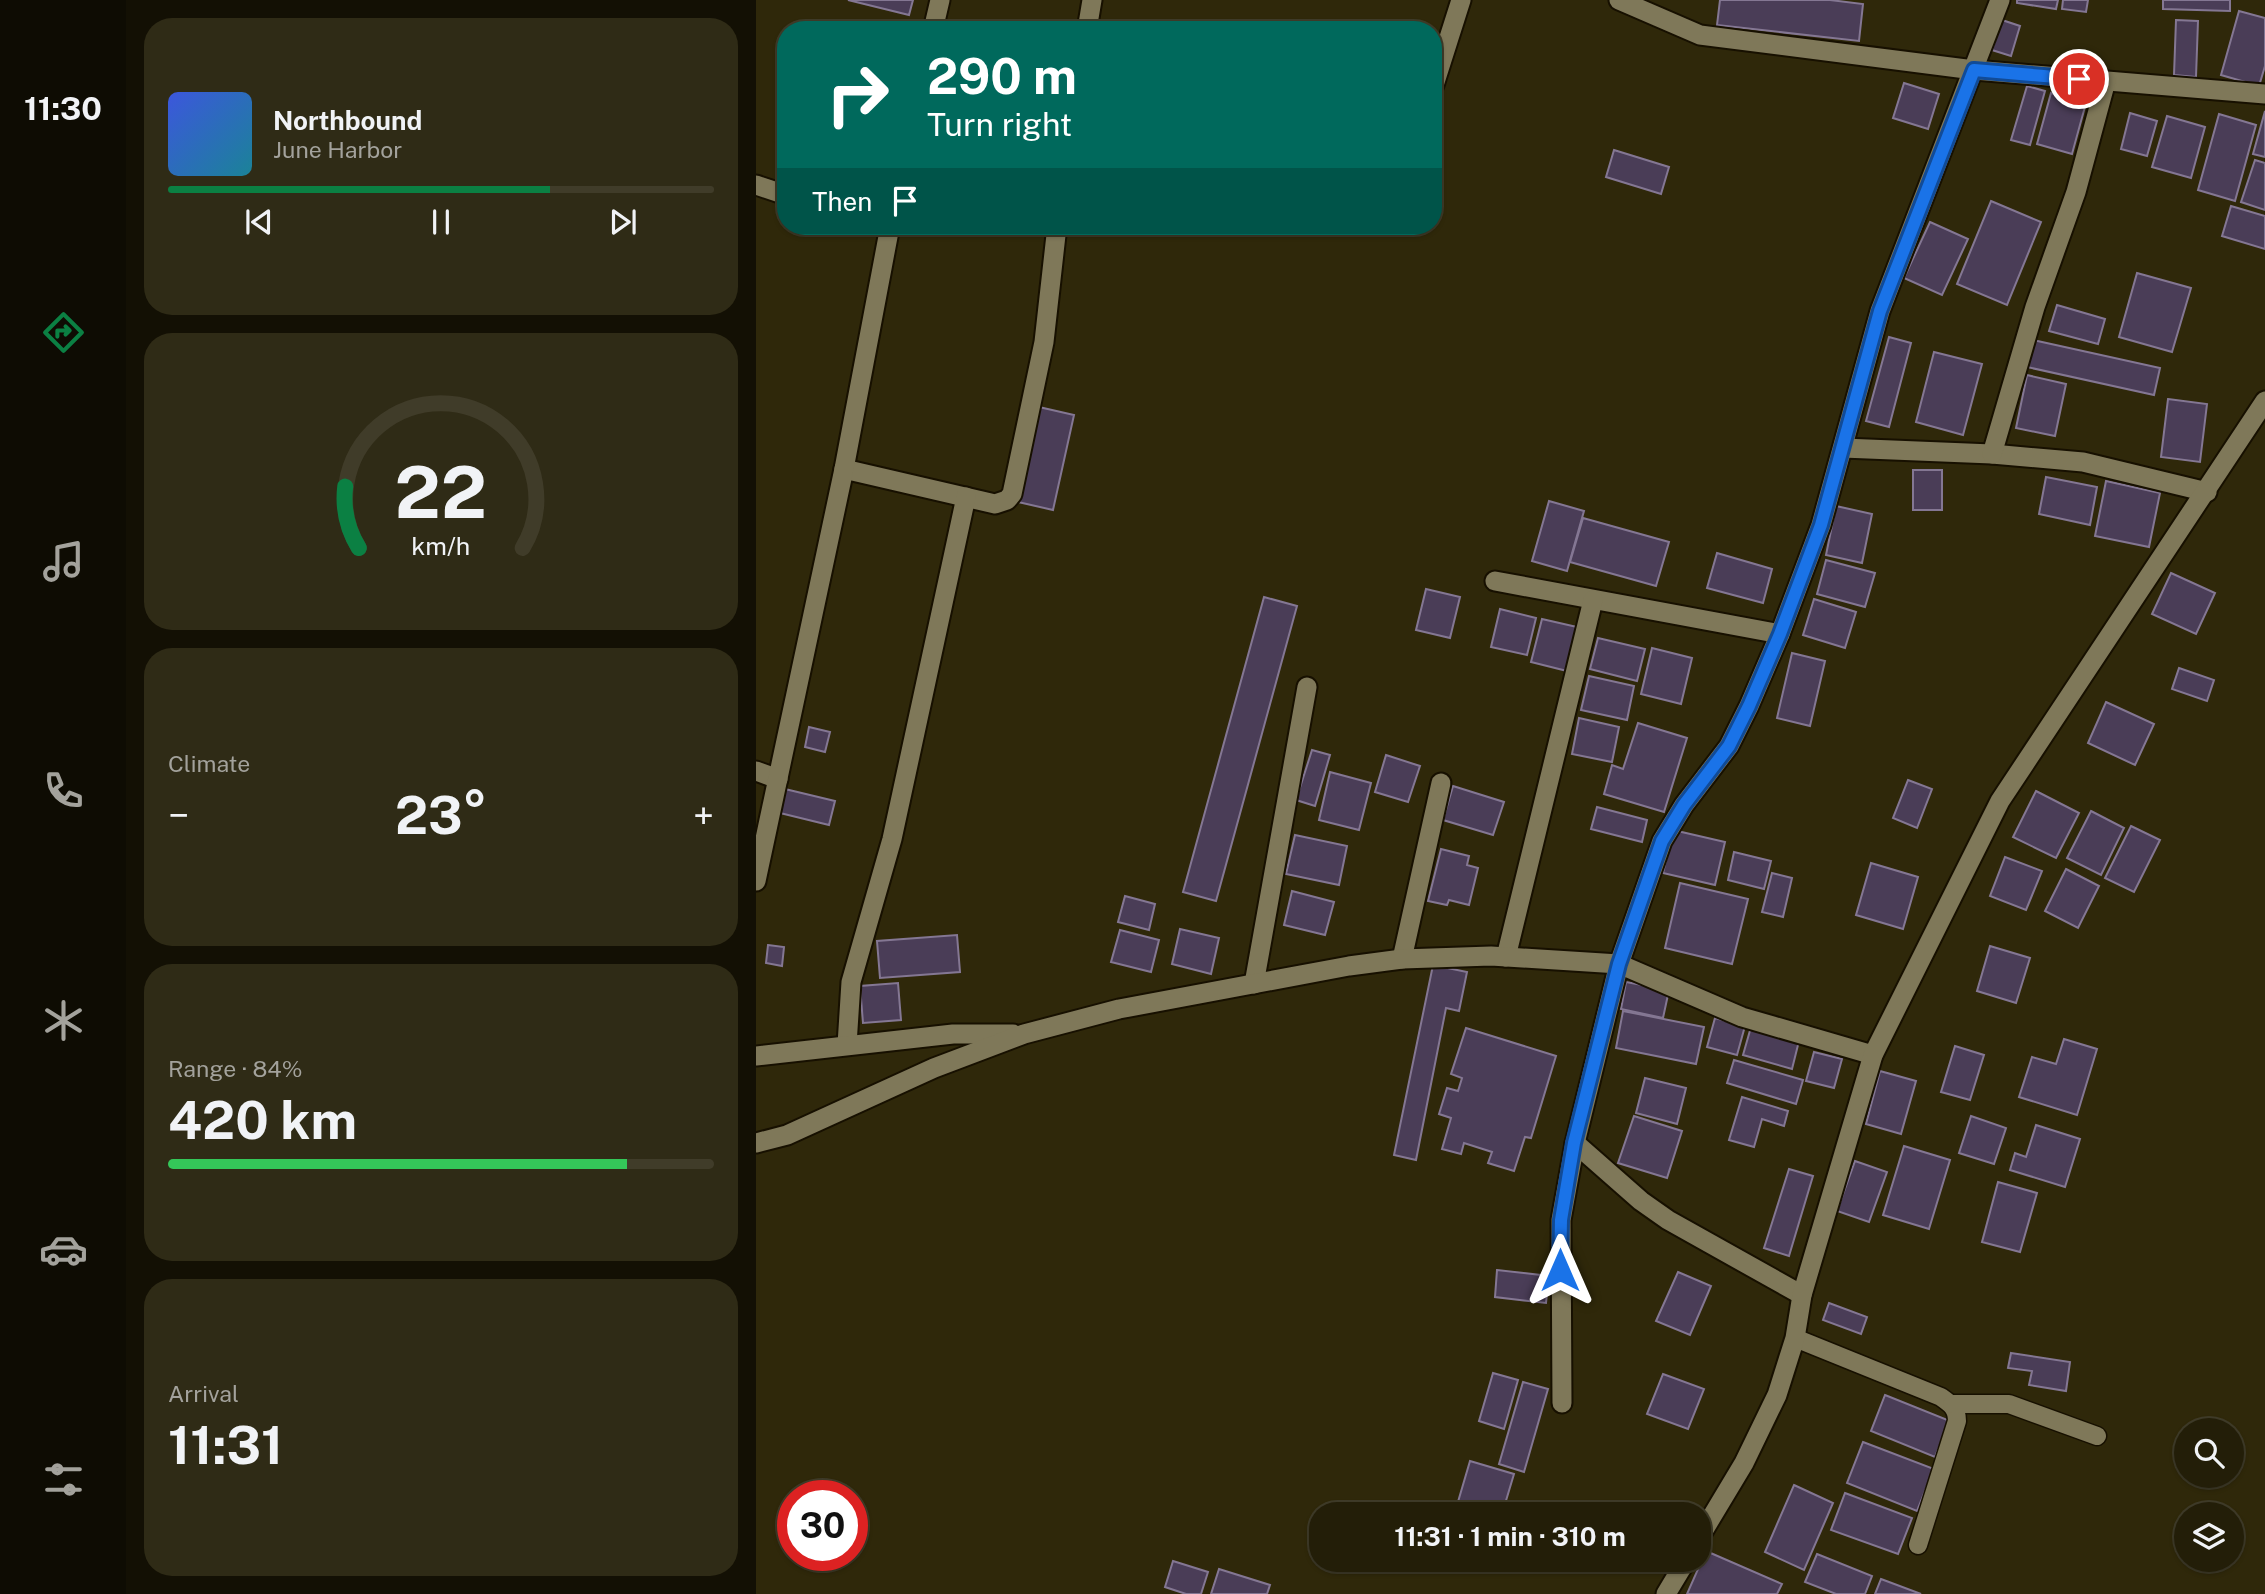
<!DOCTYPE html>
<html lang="en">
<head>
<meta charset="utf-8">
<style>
  body { margin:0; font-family:"Public Sans",sans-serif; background:#2f2b16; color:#f1f3f6; height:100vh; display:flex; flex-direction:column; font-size:26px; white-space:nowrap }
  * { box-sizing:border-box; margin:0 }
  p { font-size:23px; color:#a3a29c }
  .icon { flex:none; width:38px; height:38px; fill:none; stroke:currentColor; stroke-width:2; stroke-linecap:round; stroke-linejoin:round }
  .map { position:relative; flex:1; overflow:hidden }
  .side { display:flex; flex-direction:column; gap:18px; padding:18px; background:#131004; width:630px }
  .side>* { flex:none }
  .top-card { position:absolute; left:21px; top:21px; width:665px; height:214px; border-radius:28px; box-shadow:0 2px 5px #0004,0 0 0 2px #403c29; background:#00695c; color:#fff; overflow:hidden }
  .controls { position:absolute; left:1418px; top:1418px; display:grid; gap:14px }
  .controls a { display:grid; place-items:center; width:70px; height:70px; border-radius:50%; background:#231e08; box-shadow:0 2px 5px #0004,0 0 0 2px #403c29; font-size:35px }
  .speed { position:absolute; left:21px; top:1480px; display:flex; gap:14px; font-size:35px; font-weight:700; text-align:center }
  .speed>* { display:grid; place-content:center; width:91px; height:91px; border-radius:50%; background:#231e08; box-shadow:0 2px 5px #0004,0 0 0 2px #403c29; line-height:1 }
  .speed .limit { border:10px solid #d22; background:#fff; color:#111 }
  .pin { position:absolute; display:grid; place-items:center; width:60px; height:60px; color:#fff; margin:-30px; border:4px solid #fff; border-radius:50%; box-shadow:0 2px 7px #0007 }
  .me { position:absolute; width:77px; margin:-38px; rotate:0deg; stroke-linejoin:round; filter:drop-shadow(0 0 5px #0008) }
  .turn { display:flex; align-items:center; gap:24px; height:147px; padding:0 35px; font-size:32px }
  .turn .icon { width:91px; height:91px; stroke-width:2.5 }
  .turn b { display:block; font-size:49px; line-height:60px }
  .then { display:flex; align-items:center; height:66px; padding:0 35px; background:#0003; gap:14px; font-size:26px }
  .big { font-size:52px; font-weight:700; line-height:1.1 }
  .side .card { flex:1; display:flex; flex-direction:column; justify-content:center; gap:10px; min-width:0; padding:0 24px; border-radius:28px; background:#2f2b16 }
  .side .dial { align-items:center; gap:0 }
  .dial svg { height:182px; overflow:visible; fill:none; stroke:#403c29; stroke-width:7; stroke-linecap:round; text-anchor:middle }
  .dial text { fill:#f1f3f6; stroke:none }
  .song { display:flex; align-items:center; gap:21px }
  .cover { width:84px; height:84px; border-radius:10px; background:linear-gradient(135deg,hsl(230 70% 55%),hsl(190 70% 35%)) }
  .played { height:7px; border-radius:4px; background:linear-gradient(90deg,#0b8043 70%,#403c29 70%) }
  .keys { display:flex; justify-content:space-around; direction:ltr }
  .heat { display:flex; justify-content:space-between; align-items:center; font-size:38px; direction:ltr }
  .charge { height:10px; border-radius:5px; background:linear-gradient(90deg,#34c759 84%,#403c29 0) }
  .trip { position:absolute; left:553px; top:1502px; width:402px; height:70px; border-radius:28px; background:#231e08; box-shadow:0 2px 5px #0004,0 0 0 2px #403c29; font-weight:700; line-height:70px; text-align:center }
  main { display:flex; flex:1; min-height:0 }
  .tabs { display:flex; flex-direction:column; width:126px; justify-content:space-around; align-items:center; background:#0e0c03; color:#a3a29c }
  .tabs .icon { width:49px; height:49px }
  .tabs .current { color:#0b8043 }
  .tabs b { font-size:32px; color:#f1f3f6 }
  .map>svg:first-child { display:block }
  .building { fill:#4a3d57; stroke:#847793; stroke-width:2 }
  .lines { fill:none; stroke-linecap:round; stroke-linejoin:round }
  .service-casing { stroke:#171000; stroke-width:21 }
  .minor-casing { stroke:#171000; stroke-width:23 }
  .service { stroke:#7f7859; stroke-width:18 }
  .minor { stroke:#7f7859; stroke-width:19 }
  .route-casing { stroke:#114b97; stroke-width:18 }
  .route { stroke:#1a73e8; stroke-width:12 }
</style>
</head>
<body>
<main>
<nav class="tabs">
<b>11:30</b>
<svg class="icon current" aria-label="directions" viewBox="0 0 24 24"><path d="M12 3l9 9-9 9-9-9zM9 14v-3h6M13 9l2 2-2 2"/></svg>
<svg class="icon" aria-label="music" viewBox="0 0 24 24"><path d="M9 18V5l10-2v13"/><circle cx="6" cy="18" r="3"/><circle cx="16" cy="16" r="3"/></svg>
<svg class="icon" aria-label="phone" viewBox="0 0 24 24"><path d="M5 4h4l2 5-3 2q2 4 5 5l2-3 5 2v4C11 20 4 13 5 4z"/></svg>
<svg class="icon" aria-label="climate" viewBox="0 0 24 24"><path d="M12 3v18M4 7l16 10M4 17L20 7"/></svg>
<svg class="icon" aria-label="car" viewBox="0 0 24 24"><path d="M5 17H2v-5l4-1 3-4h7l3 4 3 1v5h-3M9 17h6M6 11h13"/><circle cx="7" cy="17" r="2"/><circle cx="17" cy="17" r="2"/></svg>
<svg class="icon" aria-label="filters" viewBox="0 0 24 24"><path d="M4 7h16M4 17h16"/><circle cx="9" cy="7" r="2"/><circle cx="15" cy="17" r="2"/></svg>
</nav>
<section class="side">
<div class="card">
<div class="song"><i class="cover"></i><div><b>Northbound</b><p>June Harbor</p></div></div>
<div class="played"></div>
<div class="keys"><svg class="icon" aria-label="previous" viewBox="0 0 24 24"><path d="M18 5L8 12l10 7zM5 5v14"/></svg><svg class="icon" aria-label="pause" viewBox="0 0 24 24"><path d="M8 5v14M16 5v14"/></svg><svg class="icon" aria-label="next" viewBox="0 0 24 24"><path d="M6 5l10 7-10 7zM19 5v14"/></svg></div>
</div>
<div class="card dial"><svg viewBox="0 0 100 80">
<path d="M14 69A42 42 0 1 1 86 69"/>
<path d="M14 69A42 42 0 0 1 8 42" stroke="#0b8043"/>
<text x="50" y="56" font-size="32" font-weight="700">22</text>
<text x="50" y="72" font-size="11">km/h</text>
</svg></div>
<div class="card"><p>Climate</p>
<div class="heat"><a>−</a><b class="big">23°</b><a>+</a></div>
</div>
<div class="card"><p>Range · 84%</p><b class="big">420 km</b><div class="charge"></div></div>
<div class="card"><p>Arrival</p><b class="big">11:31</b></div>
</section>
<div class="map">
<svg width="1509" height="1594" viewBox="0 0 1509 1594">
  <rect width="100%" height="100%" fill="#2f280a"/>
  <!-- building -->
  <g class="building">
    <path d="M92 0H157L153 15Z"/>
    <path d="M964 0H1074L1107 4 1103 41 961 25Z"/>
    <path d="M1261 0H1302L1300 9 1261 3Z"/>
    <path d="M1307 0H1332L1330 12 1306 9Z"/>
    <path d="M1407 0H1474V11L1407 9Z"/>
    <path d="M1483 11 1509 18V66L1503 86 1465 75Z"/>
    <path d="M1246 20 1264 26 1255 56 1236 50Z"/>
    <path d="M1420 20 1442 21 1440 77 1418 75Z"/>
    <path d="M1148 83 1183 94 1172 129 1137 118Z"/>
    <path d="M1271 86 1289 91 1274 145 1255 140Z"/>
    <path d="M1295 93 1330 103 1316 154 1281 144Z"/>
    <path d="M1509 111V157L1497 154Z"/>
    <path d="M1374 113 1401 121 1391 156 1365 149Z"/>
    <path d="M1463 114 1500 125 1479 201 1442 190Z"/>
    <path d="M1411 116 1449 127 1435 178 1396 167Z"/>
    <path d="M858 150 913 167 905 194 850 177Z"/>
    <path d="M1499 160 1509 163V210L1485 202Z"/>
    <path d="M1235 201 1285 222 1251 305 1201 284Z"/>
    <path d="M1475 206 1509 216V249L1466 236Z"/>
    <path d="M1174 222 1212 239 1186 295 1148 278Z"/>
    <path d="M1381 273 1435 288 1416 352 1363 337Z"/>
    <path d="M1301 305 1349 319 1342 344 1293 331Z"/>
    <path d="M1133 337 1155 343 1133 427 1110 421Z"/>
    <path d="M1277 340 1404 368 1398 395 1271 367Z"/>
    <path d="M1178 352 1226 364 1207 435 1160 422Z"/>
    <path d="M1271 375 1310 384 1299 436 1260 428Z"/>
    <path d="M1412 399 1451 404 1444 462 1405 457Z"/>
    <path d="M283 407 318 415 297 510 262 502Z"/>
    <rect x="1157" y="470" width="29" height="40"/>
    <path d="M1290 477 1341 487 1334 525 1283 514Z"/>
    <path d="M1350 481 1404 493 1393 547 1339 536Z"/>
    <path d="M793 501 828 511 811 571 776 561Z"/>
    <path d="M1080 506 1116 514 1106 563 1070 555Z"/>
    <path d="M827 518 913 542 900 586 814 562Z"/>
    <path d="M961 553 1016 569 1007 603 951 588Z"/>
    <path d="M1070 560 1119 573 1109 607 1061 594Z"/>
    <path d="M1415 573 1459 593 1440 634 1396 614Z"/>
    <path d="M670 589 704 597 694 638 660 630Z"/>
    <path d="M508 597 541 606 460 901 427 892Z"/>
    <path d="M1058 599 1100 612 1089 648 1047 635Z"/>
    <path d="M744 609 780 618 771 655 735 647Z"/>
    <path d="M786 619 821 627 811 671 775 662Z"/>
    <path d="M842 638 889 649 881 681 834 669Z"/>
    <path d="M896 648 936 658 925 704 885 694Z"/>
    <path d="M1036 653 1069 661 1054 726 1021 718Z"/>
    <path d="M1423 668 1458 680 1451 701 1416 689Z"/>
    <path d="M833 676 878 686 871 720 825 710Z"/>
    <path d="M1350 702 1398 724 1379 765 1332 743Z"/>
    <path d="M823 718 863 727 856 762 816 754Z"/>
    <path d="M882 723 931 738 908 812 848 794 856 765 867 769Z"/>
    <path d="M53 727 74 732 69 752 49 747Z"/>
    <path d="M556 750 574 755 559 806 540 800Z"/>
    <path d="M630 755 664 766 652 802 619 792Z"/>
    <path d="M574 772 615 783 603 830 563 820Z"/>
    <path d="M1152 780 1176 789 1161 828 1137 818Z"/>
    <path d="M697 786 748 802 737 835 687 820Z"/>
    <path d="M29 789 79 801 73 825 24 813Z"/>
    <path d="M1280 791 1323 813 1300 858 1257 837Z"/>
    <path d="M841 807 891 820 886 842 835 829Z"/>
    <path d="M1335 811 1368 828 1345 875 1311 858Z"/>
    <path d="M1375 826 1404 840 1378 892 1349 878Z"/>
    <path d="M917 830 969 842 959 885 907 873Z"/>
    <path d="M539 835 591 846 583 885 530 874Z"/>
    <path d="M685 849 713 856 711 865 722 868 713 905 693 900 691 905 672 901Z"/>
    <path d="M978 852 1015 861 1008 889 972 880Z"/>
    <path d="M1249 857 1286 871 1270 910 1234 896Z"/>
    <path d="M1115 863 1162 877 1147 929 1100 915Z"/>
    <path d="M1310 869 1343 886 1322 928 1289 911Z"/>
    <path d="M1016 873 1036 878 1027 917 1006 912Z"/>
    <path d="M924 883 992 899 976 964 909 948Z"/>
    <path d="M536 891 578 902 569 935 528 925Z"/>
    <path d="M369 896 399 904 393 930 362 922Z"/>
    <path d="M424 929 463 938 455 974 416 964Z"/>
    <path d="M364 930 403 940 395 972 355 962Z"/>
    <path d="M201 935 204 972 124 978 121 941Z"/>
    <path d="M12 945 28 947 26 966 10 963Z"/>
    <path d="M1234 946 1274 958 1260 1003 1221 991Z"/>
    <path d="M677 965 711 972 703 1011 690 1008 660 1160 638 1155Z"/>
    <path d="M870 982 913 990 907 1018 865 1009Z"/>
    <path d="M142 983 145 1020 107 1023 104 986Z"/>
    <path d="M867 1011 948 1027 940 1064 860 1048Z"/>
    <path d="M959 1018 989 1026 981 1055 951 1047Z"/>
    <path d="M995 1027 1043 1041 1036 1069 987 1055Z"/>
    <path d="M710 1028 800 1056 775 1138 769 1137 758 1171 732 1163 736 1152 708 1143 705 1154 686 1149 695 1118 683 1114 691 1088 702 1091 706 1078 695 1074Z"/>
    <path d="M1308 1039 1341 1049 1321 1115 1263 1097 1276 1057 1300 1064Z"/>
    <path d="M1199 1046 1228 1055 1214 1100 1185 1092Z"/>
    <path d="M1058 1052 1086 1059 1078 1088 1050 1081Z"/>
    <path d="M978 1060 1047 1080 1040 1104 971 1083Z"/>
    <path d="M1124 1071 1160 1081 1145 1134 1110 1124Z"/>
    <path d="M889 1078 930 1088 921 1124 880 1113Z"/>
    <path d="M986 1097 1032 1111 1028 1126 1006 1119 998 1147 973 1140Z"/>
    <path d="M878 1116 926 1131 911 1178 862 1163Z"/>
    <path d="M1215 1116 1250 1128 1238 1164 1203 1153Z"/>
    <path d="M1280 1125 1324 1139 1309 1187 1254 1170 1259 1153 1270 1157Z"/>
    <path d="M1148 1146 1194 1160 1173 1229 1127 1215Z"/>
    <path d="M1099 1161 1131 1172 1113 1222 1081 1211Z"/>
    <path d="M1033 1169 1057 1176 1033 1256 1008 1248Z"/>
    <path d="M1242 1182 1281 1193 1264 1252 1226 1242Z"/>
    <path d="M741 1270 793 1276 790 1303 739 1297Z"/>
    <path d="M922 1272 955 1286 934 1335 900 1321Z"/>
    <path d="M1073 1303 1111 1317 1105 1334 1067 1320Z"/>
    <path d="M1255 1353 1314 1362 1310 1391 1273 1385 1276 1371 1252 1368Z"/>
    <path d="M737 1373 762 1380 748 1429 723 1421Z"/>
    <path d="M907 1374 948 1389 932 1429 891 1414Z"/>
    <path d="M767 1382 792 1389 768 1472 743 1464Z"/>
    <path d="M1129 1395 1194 1421 1179 1457 1115 1431Z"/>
    <path d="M1107 1442 1178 1469 1161 1511 1091 1483Z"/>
    <path d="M714 1461 758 1474 746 1514H706L699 1512Z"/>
    <path d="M1038 1485 1077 1503 1048 1570 1009 1552Z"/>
    <path d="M1089 1493 1156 1518 1142 1554 1075 1530Z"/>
    <path d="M816 1503 843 1514H811Z"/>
    <path d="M950 1551 1026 1584 1021 1594H931Z"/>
    <path d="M1061 1554 1116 1576 1109 1594H1080L1049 1582Z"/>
    <path d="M417 1561 452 1572 445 1594H430L409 1587Z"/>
    <path d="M463 1569 514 1585 511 1594H455Z"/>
    <path d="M1125 1579 1165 1594H1119Z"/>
  </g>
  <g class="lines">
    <defs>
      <g id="service">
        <path d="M1039 1338 1185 1397C1195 1404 1201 1408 1201 1421L1162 1545"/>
        <path d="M1196 1404H1253L1341 1436"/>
      </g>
      <g id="minor">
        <path d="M863 0 944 35 1218 70 1509 94"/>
        <path d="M177 30 184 0"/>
        <path d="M331 30 336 0"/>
        <path d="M678 85 705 0"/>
        <path d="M0 185 30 195"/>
        <path d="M1087 448 1236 454 1327 462 1451 492"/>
        <path d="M1236 454 1279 307 1320 192 1350 81"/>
        <path d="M88 469 239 504 251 500 256 494 288 342 301 226"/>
        <path d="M739 581 1024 634"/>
        <path d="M0 771 22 779"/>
        <path d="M0 881 88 469 134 226"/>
        <path d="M750 957 837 600"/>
        <path d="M646 959 685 783"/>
        <path d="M498 984 551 687"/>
        <path d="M91 1045 95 982 136 839 210 497"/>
        <path d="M0 1056 197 1034H257"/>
        <path d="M0 1143 31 1135 178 1068 268 1034 363 1009 593 966 646 959 735 956 863 964 986 1017 1117 1055"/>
        <path d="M819 1143 885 1201 912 1220 1046 1295"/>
        <path d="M806 1403 805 1220 819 1143 863 964 906 841 928 805 973 746 993 706 1024 634 1065 525 1124 311 1244 0"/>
        <path d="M943 1538 988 1463 1021 1395 1039 1338 1046 1295 1117 1055 1244 801 1509 401"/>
        <path d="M910 1594 931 1559"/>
      </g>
    </defs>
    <!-- service casing -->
    <use href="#service" class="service-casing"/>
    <!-- minor casing -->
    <use href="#minor" class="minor-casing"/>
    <!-- service -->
    <use href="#service" class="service"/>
    <!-- minor -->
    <use href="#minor" class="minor"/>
  </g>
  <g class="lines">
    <defs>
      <path id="route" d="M804 1270 805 1220 818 1143 863 964 894 875 906 841 928 805 973 746 993 706 1024 634 1065 525 1124 311 1218 70 1323 79"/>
    </defs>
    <!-- route casing -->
    <use href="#route" class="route-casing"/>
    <!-- route -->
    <use href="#route" class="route"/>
  </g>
</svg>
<div class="controls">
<a><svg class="icon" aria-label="search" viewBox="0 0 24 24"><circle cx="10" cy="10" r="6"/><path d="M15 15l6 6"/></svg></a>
<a><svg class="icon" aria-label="layers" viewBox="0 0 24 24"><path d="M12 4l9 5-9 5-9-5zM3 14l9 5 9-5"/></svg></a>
</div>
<div class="speed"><div class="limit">30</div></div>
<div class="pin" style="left:1323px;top:79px;background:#d93025"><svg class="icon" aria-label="arrive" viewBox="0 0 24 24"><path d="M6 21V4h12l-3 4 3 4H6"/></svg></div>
<svg class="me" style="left:804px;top:1270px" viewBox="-20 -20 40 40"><path d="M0-17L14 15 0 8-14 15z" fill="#1a73e8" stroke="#fff" stroke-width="4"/></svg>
<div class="trip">11:31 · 1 min · 310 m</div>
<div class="top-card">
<div class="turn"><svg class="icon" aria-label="right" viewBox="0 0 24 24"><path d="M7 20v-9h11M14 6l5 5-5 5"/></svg><div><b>290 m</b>Turn right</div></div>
<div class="then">Then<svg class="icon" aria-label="arrive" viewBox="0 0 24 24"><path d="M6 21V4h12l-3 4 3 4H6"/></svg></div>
</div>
</div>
</main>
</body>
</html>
